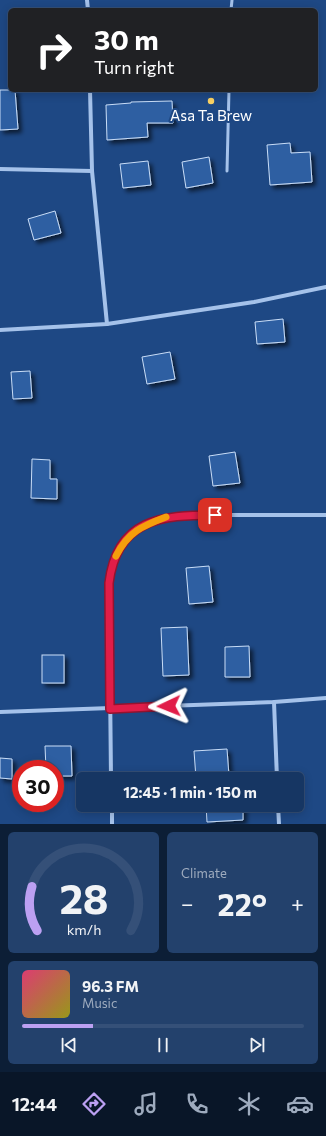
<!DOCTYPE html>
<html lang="en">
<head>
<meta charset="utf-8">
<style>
  body { margin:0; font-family:Commissioner,sans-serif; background:#23416c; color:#f1f3f6; height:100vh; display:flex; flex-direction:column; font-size:15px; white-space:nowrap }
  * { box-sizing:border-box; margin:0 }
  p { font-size:13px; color:#9eabbe }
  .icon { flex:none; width:22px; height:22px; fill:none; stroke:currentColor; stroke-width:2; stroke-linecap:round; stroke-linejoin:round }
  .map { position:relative; height:824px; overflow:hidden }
  .drawer { display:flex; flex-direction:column; gap:8px; padding:8px; background:#0c1e36; flex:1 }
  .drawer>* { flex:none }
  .guide { position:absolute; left:8px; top:8px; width:310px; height:84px; border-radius:6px; box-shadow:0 2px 10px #0003,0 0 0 1px #355078; background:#202124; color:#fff; overflow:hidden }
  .speed { position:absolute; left:12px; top:760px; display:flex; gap:8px; font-size:20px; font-weight:700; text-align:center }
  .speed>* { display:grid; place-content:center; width:52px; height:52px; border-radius:50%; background:#163663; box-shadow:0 2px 10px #0003,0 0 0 1px #355078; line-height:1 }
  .speed .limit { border:6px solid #d22; background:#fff; color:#111 }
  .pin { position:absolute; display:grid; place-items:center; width:34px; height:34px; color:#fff; margin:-17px; border-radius:8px; box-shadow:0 2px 6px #0006 }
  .me { position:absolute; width:44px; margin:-22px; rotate:268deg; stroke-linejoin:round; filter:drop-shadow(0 0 3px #0008) }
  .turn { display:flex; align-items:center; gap:14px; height:84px; padding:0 20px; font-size:18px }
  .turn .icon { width:52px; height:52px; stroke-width:2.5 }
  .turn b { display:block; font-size:28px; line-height:34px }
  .big { font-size:30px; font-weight:700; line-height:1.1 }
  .drawer .tile { flex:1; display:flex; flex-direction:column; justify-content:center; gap:6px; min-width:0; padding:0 14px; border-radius:6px; background:#23416c }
  .drawer .dial { align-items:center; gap:0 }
  .dial svg { height:104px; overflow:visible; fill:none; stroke:#355078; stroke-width:7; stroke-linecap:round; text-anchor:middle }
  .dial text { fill:#f1f3f6; stroke:none }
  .song { display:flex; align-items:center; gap:12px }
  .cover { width:48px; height:48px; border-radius:6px; background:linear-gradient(135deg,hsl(340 70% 55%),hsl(60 70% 35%)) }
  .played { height:4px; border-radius:2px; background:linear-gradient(90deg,#bca0f2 25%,#355078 25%) }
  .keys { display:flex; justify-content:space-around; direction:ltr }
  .heat { display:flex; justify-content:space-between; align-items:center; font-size:22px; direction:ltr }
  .drawer .tiles { flex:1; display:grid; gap:8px; grid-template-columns:1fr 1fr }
  .tile:last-child { grid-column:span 2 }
  .trip { position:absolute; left:76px; top:772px; width:228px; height:40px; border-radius:6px; background:#163663; box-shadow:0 2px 10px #0003,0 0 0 1px #355078; font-weight:700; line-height:40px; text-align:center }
  .tabs { display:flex; height:64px; justify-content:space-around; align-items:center; background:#091628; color:#9eabbe }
  .tabs .icon { width:28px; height:28px }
  .tabs .active { color:#bca0f2 }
  .tabs b { font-size:18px; color:#f1f3f6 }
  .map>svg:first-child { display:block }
  .building { fill:#2d5fa2; stroke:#c9ddf7; filter:url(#shadow) }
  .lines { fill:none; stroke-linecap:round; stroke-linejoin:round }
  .service { stroke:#a5c2ea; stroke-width:3 }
  .minor { stroke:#a5c2ea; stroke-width:4 }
  .route-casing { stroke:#92132f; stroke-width:10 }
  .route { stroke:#e11d48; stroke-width:7 }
  .slow { stroke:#f59e0b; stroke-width:7 }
  .poi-dot { fill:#f9d163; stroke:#1e4884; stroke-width:1.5 }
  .labels { text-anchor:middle; stroke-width:4; stroke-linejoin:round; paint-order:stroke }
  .poi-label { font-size:15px; fill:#fff; stroke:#1e4884 }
</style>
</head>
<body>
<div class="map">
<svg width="326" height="824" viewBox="0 0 326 824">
  <defs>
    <filter id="shadow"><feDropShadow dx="3.5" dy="3.5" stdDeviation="2" flood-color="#0009"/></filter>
  </defs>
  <rect width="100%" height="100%" fill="#1e4884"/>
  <!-- building -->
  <g class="building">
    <path d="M0 90H15L18 129 0 130Z"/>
    <path d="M172 101 173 123H147L148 137 107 140 106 105 131 103V102Z"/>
    <path d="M290 143 291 153 310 152 312 182 270 185 267 145Z"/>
    <path d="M209 157 213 183 186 188 182 162Z"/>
    <path d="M148 161 151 185 123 188 120 164Z"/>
    <path d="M55 211 61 233 34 240 28 219Z"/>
    <path d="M283 319 285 342 257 344 255 322Z"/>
    <path d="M170 352 175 379 147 384 142 357Z"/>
    <path d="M30 371 32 398 13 399 11 372Z"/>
    <path d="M235 452 240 483 213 486 209 456Z"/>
    <path d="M32 459 50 460V479H57V499L31 498Z"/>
    <path d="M209 566 213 602 189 604 186 568Z"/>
    <path d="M187 627 189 675 163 676 161 628Z"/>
    <path d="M249 646 250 677H225V647Z"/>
    <rect x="42" y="655" width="22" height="28"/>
    <path d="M45 746H71L72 776H55V769H46Z"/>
    <path d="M227 749 229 776 196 778 194 751Z"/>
    <path d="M0 758 12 759V779L0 778Z"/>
    <path d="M206 805H243V820L207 822Z"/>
  </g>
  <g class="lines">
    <!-- service -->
    <g class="service">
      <path d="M231 10 232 0"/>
      <path d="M227 171 229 90"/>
    </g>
    <!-- minor -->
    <g class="minor">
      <path d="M87 0 88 10"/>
      <path d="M90 90 92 171 107 324"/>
      <path d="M0 169 92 171"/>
      <path d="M0 330 107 324 254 302 326 287"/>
      <path d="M274 702 277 779"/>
      <path d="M0 712 274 702 326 698"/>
      <path d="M111 779 109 583C115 537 140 521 183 515H326"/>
      <path d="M112 805V824"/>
      <path d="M278 805 279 824"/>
    </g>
  </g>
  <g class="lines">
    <defs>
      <path id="route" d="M169 706 110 709 109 583C117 519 161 515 215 515"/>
    </defs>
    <!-- route casing -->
    <use href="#route" class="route-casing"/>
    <!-- route -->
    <use href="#route" class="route"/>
    <!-- slow -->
    <path class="slow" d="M116 556C128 532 142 526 166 517"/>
  </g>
  <!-- markers -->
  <circle class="poi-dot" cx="211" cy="101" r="4"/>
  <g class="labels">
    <!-- poi labels -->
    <g class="poi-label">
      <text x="211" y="121">Asa Ta Brew</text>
    </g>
  </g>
</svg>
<div class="speed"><div class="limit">30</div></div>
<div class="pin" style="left:215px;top:515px;background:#d93025"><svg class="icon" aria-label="arrive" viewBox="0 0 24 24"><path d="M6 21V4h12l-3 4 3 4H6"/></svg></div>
<svg class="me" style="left:169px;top:706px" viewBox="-20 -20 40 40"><path d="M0-17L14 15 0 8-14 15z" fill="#e11d48" stroke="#fff" stroke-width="4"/></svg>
<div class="trip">12:45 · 1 min · 150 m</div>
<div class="guide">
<div class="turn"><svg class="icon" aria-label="right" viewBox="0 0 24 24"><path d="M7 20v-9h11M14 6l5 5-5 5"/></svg><div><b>30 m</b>Turn right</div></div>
</div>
</div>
<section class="drawer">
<div class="tiles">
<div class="tile dial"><svg viewBox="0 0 100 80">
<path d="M14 69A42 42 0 1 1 86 69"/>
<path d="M14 69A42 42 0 0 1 10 35" stroke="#bca0f2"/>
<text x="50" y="56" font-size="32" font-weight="700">28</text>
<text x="50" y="72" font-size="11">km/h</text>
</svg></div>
<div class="tile"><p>Climate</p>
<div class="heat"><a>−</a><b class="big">22°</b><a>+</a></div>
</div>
<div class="tile">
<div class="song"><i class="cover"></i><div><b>96.3 FM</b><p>Music</p></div></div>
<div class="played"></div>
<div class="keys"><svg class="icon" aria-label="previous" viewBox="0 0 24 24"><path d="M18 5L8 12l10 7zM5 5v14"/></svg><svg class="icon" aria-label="pause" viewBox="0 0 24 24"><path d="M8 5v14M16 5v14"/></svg><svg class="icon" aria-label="next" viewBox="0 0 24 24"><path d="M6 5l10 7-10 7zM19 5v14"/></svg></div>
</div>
</div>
</section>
<nav class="tabs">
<b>12:44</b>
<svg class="icon active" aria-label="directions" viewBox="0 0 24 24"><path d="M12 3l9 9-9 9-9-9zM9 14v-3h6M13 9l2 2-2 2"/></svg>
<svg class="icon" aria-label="music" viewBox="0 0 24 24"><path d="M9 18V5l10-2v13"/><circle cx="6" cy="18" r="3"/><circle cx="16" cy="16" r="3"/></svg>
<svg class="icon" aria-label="phone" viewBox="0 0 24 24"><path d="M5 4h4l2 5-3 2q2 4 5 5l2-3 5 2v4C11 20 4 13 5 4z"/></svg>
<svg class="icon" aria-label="climate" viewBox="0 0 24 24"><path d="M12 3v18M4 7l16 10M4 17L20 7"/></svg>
<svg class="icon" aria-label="car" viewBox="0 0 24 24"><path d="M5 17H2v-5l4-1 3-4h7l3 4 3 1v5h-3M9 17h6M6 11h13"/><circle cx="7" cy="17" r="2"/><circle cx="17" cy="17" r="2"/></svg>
</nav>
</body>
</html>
